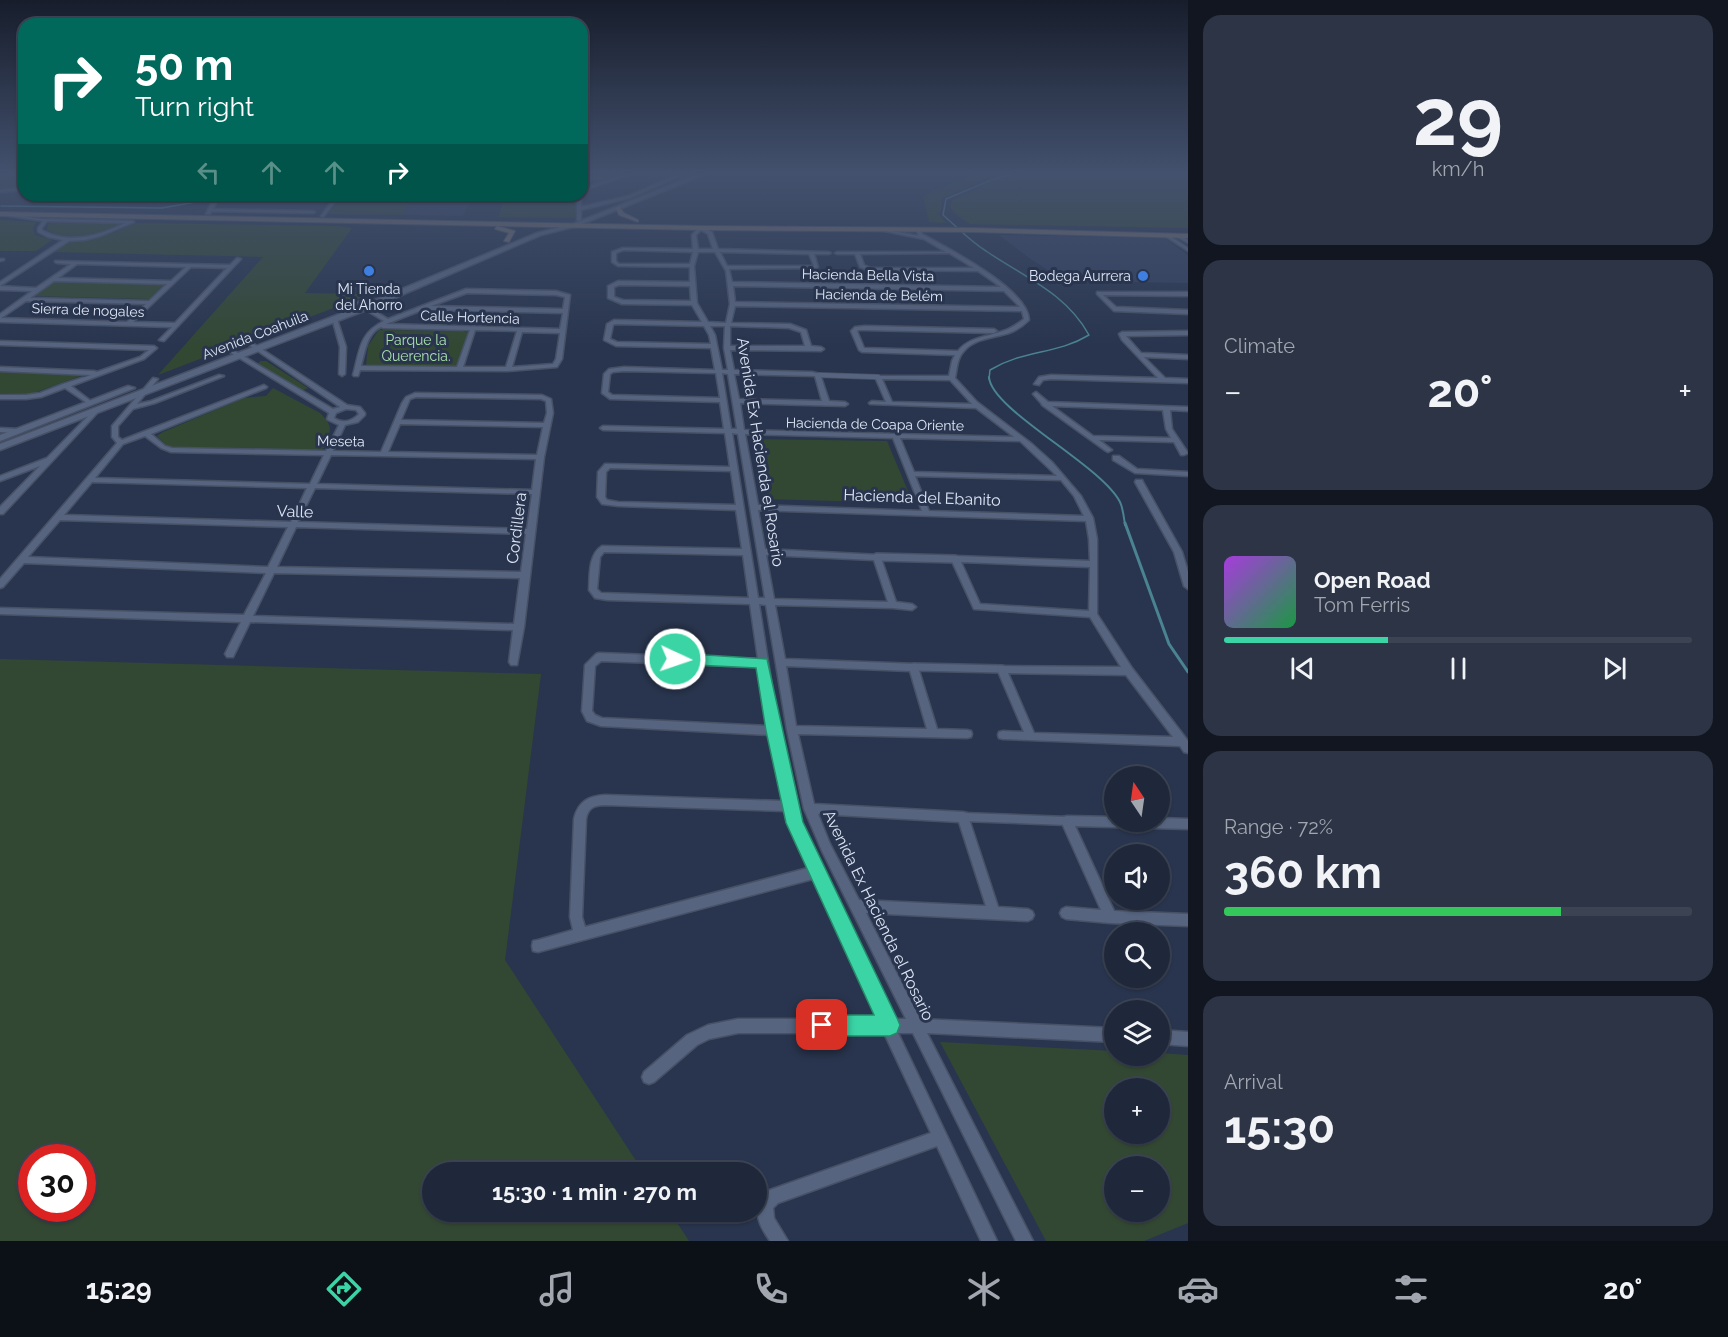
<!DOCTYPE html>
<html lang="en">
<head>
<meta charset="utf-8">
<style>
  body { margin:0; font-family:Raleway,sans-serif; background:#2c3445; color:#f1f3f6; height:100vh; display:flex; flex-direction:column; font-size:22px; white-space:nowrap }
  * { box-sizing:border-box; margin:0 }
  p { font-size:20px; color:#a1a6af }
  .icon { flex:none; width:33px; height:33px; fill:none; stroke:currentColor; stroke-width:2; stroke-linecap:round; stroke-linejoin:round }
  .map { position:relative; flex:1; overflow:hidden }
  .sheet { display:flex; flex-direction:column; gap:15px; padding:15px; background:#111620; width:540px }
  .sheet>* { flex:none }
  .guide { position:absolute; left:18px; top:18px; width:570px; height:183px; border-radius:18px; box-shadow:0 2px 4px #0004,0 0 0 2px #3c4454; background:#00695c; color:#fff; overflow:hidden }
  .needle { width:39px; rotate:347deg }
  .controls { position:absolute; left:1104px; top:766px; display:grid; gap:12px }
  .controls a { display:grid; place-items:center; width:66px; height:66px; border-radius:50%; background:#1f283a; box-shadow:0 2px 4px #0004,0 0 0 2px #3c4454; font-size:30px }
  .speed { position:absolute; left:18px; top:1144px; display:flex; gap:12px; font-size:30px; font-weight:700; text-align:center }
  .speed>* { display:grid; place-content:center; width:78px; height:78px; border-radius:50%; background:#1f283a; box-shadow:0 2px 4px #0004,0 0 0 2px #3c4454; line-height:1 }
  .speed .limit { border:9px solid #d22; background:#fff; color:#111 }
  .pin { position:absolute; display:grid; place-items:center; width:51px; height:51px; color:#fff; margin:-26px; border-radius:12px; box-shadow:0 3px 9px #0006 }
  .me { position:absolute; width:66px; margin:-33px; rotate:93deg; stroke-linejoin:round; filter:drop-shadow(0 0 4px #0008) }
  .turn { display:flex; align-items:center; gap:21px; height:126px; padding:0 18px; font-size:27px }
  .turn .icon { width:78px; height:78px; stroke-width:2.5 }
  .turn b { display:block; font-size:42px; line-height:51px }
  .lanes { display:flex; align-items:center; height:57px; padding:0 18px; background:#0003; justify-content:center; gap:30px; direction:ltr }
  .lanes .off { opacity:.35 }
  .big { font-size:45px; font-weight:700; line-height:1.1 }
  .sheet .widget { flex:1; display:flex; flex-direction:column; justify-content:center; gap:9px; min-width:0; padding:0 21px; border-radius:18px; background:#2c3445 }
  .sheet .dial { align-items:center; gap:0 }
  .dial b { font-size:78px; line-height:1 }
  .song { display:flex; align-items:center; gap:18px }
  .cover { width:72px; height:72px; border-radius:9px; background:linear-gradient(135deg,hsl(280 70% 55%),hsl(140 70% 35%)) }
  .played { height:6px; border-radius:3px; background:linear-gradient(90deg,#3ad4a5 35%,#3c4454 35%) }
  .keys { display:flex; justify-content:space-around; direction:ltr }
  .heat { display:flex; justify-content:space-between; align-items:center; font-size:33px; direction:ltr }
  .charge { height:9px; border-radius:4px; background:linear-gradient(90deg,#34c759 72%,#3c4454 0) }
  .trip { position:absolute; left:422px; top:1162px; width:345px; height:60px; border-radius:30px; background:#1f283a; box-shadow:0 2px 4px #0004,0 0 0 2px #3c4454; font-weight:700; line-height:60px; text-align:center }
  .tabs { display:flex; height:96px; justify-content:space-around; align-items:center; background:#0c1017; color:#a1a6af }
  .tabs .icon { width:42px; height:42px }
  .tabs .on { color:#3ad4a5 }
  .tabs b { font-size:27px; color:#f1f3f6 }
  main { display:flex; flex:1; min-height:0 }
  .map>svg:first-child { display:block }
  .built { fill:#313e5d }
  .green { fill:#334833; fill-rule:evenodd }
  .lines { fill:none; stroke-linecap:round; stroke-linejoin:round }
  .stream-far2 { stroke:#4a8391; stroke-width:1.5 }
  .stream-far1 { stroke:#4a8391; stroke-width:2 }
  .stream { stroke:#4a8391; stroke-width:3 }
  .pedestrian-far2-casing { stroke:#475166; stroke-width:6 }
  .pedestrian-far1-casing { stroke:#475166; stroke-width:10 }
  .pedestrian-casing { stroke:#475166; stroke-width:11 }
  .minor-casing { stroke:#475166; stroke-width:3 }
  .tertiary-casing { stroke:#475166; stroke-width:3 }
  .secondary-casing { stroke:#475166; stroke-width:2 }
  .pedestrian-far2 { stroke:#56647f; stroke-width:4.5 }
  .pedestrian-far1 { stroke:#56647f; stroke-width:7 }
  .pedestrian { stroke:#56647f; stroke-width:8 }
  .minor { fill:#56647f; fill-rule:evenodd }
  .tertiary { fill:#56647f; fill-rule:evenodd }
  .secondary { fill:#726c6a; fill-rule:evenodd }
  .route { fill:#3ad4a5; stroke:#268a6b; stroke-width:1.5 }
  .shop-dot { fill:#3f7fe0; stroke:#29354e; stroke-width:2 }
  .labels { text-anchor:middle; stroke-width:6; stroke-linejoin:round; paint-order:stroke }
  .far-street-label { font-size:14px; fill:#dee6f6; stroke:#29354e }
  .far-poi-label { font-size:14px; fill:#dee6f6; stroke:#29354e; text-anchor:end }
  .far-park-label { font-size:14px; fill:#a9e0a9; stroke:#29354e }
  .street-label { font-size:16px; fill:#dee6f6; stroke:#29354e }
</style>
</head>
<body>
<main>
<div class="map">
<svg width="1188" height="1241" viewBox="0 0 1188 1241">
  <rect width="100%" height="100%" fill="#29354e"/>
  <!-- built -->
  <g class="built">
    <path d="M413 195H506L504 201 471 200 463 216 402 215Z"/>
    <path d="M999 235 1165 238 1188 255V283L1065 281 1032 260Z"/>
  </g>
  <!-- green -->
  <g class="green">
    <path d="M13 172H24V188H0V177Z"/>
    <path d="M979 172H1014L987 178 942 198 941 211 938 213 946 223 929 222 923 197 927 194Z"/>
    <path d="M1033 172H1188V228L970 224 958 216 950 207 952 200 996 180Z"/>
    <path d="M343 195H413L402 215 328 214Z"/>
    <path d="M506 195H577L575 218 498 217Z"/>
    <path d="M0 220 36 222 33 229 35 235 52 240 36 251H0Z"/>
    <path d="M55 222 120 223 121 224C104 237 65 242 47 230L48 224Z"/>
    <path d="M136 223 339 226 352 228 305 293 365 294V296L158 375 263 257 55 252 70 241 116 232Z"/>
    <path d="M53 281 166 284 149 299 33 296Z"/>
    <path d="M379 330 463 331 468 333 456 366H366L368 346Z"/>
    <path d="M260 361H266L308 388 301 391 258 364Z"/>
    <path d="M0 371 86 374 31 394 0 393Z"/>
    <path d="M273 388 320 413C335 428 330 430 324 448L315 451 172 447 166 445 157 436 163 432 244 398 266 396Z"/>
    <path d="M751 439 887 441 913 503 763 499Z"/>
    <path d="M0 659 541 674 505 960 644 1173H432V1212H670L689 1241H0ZM32 1158H82V1209H32Z"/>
    <path d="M940 1042 1114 1051V1056H1160V1053L1188 1055V1223L1144 1241H1046ZM1114 1089H1160V1134H1114ZM1114 1167H1160V1212H1114Z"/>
  </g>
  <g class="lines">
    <!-- stream-far2 -->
    <g class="stream-far2">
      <path d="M1 206 162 208 207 200"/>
      <path d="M989 379 990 370C1025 349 1056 355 1089 335 1066 293 1024 277 986 251 970 241 957 227 943 215L946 199 994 179 1023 172"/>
    </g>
    <!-- stream-far1 -->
    <path class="stream-far1" d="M989 377C991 410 1100 464 1120 502 1123 508 1124 518 1125 525"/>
    <!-- stream -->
    <path class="stream" d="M1125 523 1169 644 1188 672"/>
    <defs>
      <path id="pedestrian-far2" d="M818 375 878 377"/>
      <g id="pedestrian-far1">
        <path d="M877 557 955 559"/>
        <path d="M914 667 1002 669"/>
      </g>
      <path id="pedestrian" d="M963 817 1067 821"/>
      <g id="minor">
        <path d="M6 172H13L0 177V175Z"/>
        <path d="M630 172H637L582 191V189Z"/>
        <path d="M683 172H689L630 198 581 210V220L579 221 577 220V195H581V207L628 196Z"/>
        <path d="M582 177H608L610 178 582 179Z"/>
        <path d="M24 188V190L0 192V190Z"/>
        <path d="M208 195H212L208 199 206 198Z"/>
        <path d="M217 196 334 198 337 196 339 197 323 217 321 216 333 200 216 198Z"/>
        <path d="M210 209 313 211 315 212 313 213 208 211Z"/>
        <path d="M11 214 40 219 132 221 134 222 100 236 85 240 69 241 0 286V282L63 240 48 237 38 232V228L43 221 9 216ZM47 221 125 223C100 236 68 245 42 230V228Z"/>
        <path d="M699 227H703L712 232 718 249 829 252 831 253 829 254H814L818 267 816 268 729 269 732 282 1001 287 978 271 869 270 860 267 855 254H837L835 253 837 252H946L924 239 880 230 882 229 918 236 917 230 919 229 921 230 922 234C949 249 1028 289 1029 320 1023 326 1017 330 1009 333 994 338 975 338 964 351 957 358 957 369 955 378L977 402 1032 444 1052 462 1081 496 1093 518 1097 539V614L1132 668 1188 741V753L1184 752 1180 746 1003 739 999 738 998 735 999 732 1003 731 1024 732 997 669 999 666 1121 667 1090 617 974 609 951 559 955 556 1090 561 1089 539 1086 521 758 510 765 549 880 555 896 602 912 604 916 607 912 610 893 608 775 605 785 659 917 664 937 729 967 730 971 731 972 734 971 737 967 738 798 734 814 804 963 812 967 813 998 907 1028 909 1032 911 1034 915 1032 919 1028 921 866 913 920 1019 1114 1028V1042L927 1033 1033 1241H1016L913 1033H898L997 1241H981L937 1146 778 1203 773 1208 774 1218 788 1241H770C758 1224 751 1209 767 1191L931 1133 884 1033H738L709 1039 697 1045 654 1082 649 1084 644 1082 642 1077 644 1072 687 1035 708 1025 738 1019H878L813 879 538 952 533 951 532 946 533 941 538 940 573 930 570 917 574 819C578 802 588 796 605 795L782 801 770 735 601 726 587 721 582 711 585 665 596 654 599 653 758 659 750 604 607 600 595 598 589 590C590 575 588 555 602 546L742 549 736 510 618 506 602 504 597 497 598 472 605 464H608L730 467 725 433 603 430 600 428 603 426 724 429 720 402 610 399 602 393 604 374 609 369 624 367 715 370 711 348 616 346 604 340 607 324 614 320 702 322 692 305 622 304 608 298V286L618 281 690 282V267L618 266 612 262V252L623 248 693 249 692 235ZM701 230 708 234 713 249H698L696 235ZM623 250 693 252 690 264H619L616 261V253ZM698 252H715L726 271 730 304 726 323 708 322 697 303 694 266ZM720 252 809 254 814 266H727ZM949 253 974 268H870L864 265 860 254ZM619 285 690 286 691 301 623 300 614 297V287ZM733 286 1004 291 1020 307 735 302ZM735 306 1022 311 1024 319C1017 324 1011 329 1003 331 987 337 969 337 958 351L864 348 857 331 859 330H865L994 333 997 331 994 329 865 326 855 327 851 331 859 350 862 352 955 355 952 361 949 376H876L875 377 886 402 872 401 869 403 870 404 976 408 1014 437 744 430 740 403 845 406 848 404 845 402 829 401 820 374 812 372 734 370 730 350 821 351 824 349 821 347 811 346 806 330 790 324 731 323ZM615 324 704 326 709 335 711 344 617 342 610 339 613 325ZM710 326H725L724 348 728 370H722L715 335ZM730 326 789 328 801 332 805 346H730ZM624 371 716 373 720 398 612 395 608 392 610 374 613 372ZM722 373 728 374 737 429H731ZM734 374 815 376 822 401 739 399ZM882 379 950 380 972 404 892 402ZM732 433 738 434 765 598H758ZM745 434 893 438 922 511 758 505ZM900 438 1020 441 1057 476 914 472ZM610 468 731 471 736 505 618 502 607 500 605 497 606 472ZM915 476 1061 480 1074 496 1084 516 929 511ZM604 552 743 555 749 598 601 593 597 589 600 557ZM766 555 874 560 888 602 774 599ZM961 562 1090 567 1089 611 980 604ZM759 604 766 605 787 730 804 809 822 851 906 1019H892L806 839 795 806 779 731ZM601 661 759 667 768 726 602 718 595 715 592 711 595 666ZM786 666 910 671 927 729 796 726ZM1008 673 1126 675 1173 737 1034 733ZM605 805 785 811 795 840 808 868 585 927 582 917 586 819C588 808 594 805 605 805ZM818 814 959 822 986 906 859 900 830 844Z"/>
        <path d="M1167 234 1188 248V251L1165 236Z"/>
        <path d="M1177 235H1181L1188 240V243L1177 237Z"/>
        <path d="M237 258 241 259 164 341 159 340 172 327 0 322V314L32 291 0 290V286L36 288 71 264 57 263 55 262V261L230 265ZM77 264 186 267 171 281 58 278ZM191 267 227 268 175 323 133 322ZM54 281 167 284 149 301 30 298ZM26 301 146 304 127 322 1 318Z"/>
        <path d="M0 259H4V260L0 261Z"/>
        <path d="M466 289 556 291 570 295 562 359 557 367 508 371 360 370 358 376H354L353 375C360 350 359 333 384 321L356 304V302H360L388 319ZM467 293 556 295 565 297 563 309 431 306ZM425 309 427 310 563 313 560 329 386 324ZM381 327 383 328 470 330 457 367 361 366C365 352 367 333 381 327ZM475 330 517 331 506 367H463ZM522 332 560 333 556 359 553 364 512 367Z"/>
        <path d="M1097 292H1188V296L1103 295 1116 307 1188 310V314L1114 311 1097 294Z"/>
        <path d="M332 318 337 319 346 347 345 374 342 376 339 374 340 347Z"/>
        <path d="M1188 331V335L1126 336 1141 353 1188 355V359L1144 357 1165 378 1188 379V383L1051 379 1043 380 1039 385 1034 384 1039 377 1051 375 1158 378 1122 340 1119 334 1122 332Z"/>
        <path d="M0 341 154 346 157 348 144 359 71 386 92 402V404L90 405 65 388 41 397 26 399H0V395H26L40 393 63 384 91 375 0 371V367L94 371 97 372 140 357 149 350 0 345Z"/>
        <path d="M251 342 347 405 360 407 365 413V415L358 422 345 425 333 451 381 452 402 403 406 397 415 393 542 395 551 399 553 413 544 457 524 627 517 665H511L509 662 513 630 250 622 233 657H227L225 654 241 622 0 614V608L244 615 266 573 24 563 3 587 0 588V579L117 443 112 437V426L153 378 158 379 137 404 151 401 219 375 224 376 155 403 133 409 118 426V437L122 440 264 385 267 387 266 388 151 434 165 446 172 448 326 451 339 425 328 420 327 419 329 413 228 351 233 350 333 409 340 407 249 345V343ZM416 397 541 399 546 401 547 413 544 423 401 420 410 399ZM346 409 356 410 359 414C352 421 343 424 334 418L336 413ZM400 424 543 427 537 455 388 452ZM145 436 161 448 171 452 324 455 310 484 95 478 123 444ZM331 455 536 459 532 490 317 484ZM92 482 307 488 291 522 64 515ZM315 488 532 494 527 529 298 522ZM60 520 288 527 268 567 28 557ZM296 527 526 534 521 572 277 567ZM274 573 520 578 514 624 253 616Z"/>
        <path d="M1036 392 1048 402 1188 407V411L1170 410 1172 429 1188 453 1184 455H1181L1174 442 1099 440 1112 450 1108 452 1106 451 1042 405 1041 403 1033 394ZM1052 406 1163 410 1166 429 1171 438 1093 436Z"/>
        <path d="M97 408 99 409V411L3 514H0V507L40 466 0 481V476L47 458 95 409Z"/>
        <path d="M0 428 19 429 22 431 19 433 0 432Z"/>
        <path d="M1113 456H1119L1137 469 1188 472V476L1135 473 1113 460Z"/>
        <path d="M1136 480H1142L1143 482 1182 552 1188 572V589L1184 586 1174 552 1135 482Z"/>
        <path d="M1067 816 1114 817V822H1160V818L1188 819V829L1075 826 1114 911 1188 914V926L1110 923 1066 919 1062 917 1060 913 1062 909 1066 907 1101 910 1061 821 1063 817Z"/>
        <path d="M1160 1030 1188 1032V1046L1160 1044Z"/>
      </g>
      <g id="tertiary">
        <path d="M703 172H711L577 226 541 235 369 309 0 450V444L363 305 537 233 573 224Z"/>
        <path d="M215 195H221L210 214H206Z"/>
        <path d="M128 386 135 388 0 441V435Z"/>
      </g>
      <g id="secondary">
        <path d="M619 206 624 213 638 220V222L619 215 616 208Z"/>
        <path d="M0 212 701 226 974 228 1188 234V238L974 232 701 230 0 216Z"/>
        <path d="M497 226 515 231 509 242 504 241 509 233 495 229Z"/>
      </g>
    </defs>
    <!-- pedestrian-far2 casing -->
    <use href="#pedestrian-far2" class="pedestrian-far2-casing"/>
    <!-- pedestrian-far1 casing -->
    <use href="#pedestrian-far1" class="pedestrian-far1-casing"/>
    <!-- pedestrian casing -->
    <use href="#pedestrian" class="pedestrian-casing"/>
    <!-- minor casing -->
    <use href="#minor" class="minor-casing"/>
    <!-- tertiary casing -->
    <use href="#tertiary" class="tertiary-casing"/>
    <!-- secondary casing -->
    <use href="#secondary" class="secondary-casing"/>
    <!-- pedestrian-far2 -->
    <use href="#pedestrian-far2" class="pedestrian-far2"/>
    <!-- pedestrian-far1 -->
    <use href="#pedestrian-far1" class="pedestrian-far1"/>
    <!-- pedestrian -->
    <use href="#pedestrian" class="pedestrian"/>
    <!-- minor -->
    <use href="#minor" class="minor"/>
    <!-- tertiary -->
    <use href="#tertiary" class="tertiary"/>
    <!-- secondary -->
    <use href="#secondary" class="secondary"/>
  </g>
  <!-- sky -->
  <linearGradient id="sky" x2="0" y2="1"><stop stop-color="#171d2b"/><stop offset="0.5" stop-color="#43516e"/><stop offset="1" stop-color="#43516e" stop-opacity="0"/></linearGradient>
  <rect width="1188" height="346" fill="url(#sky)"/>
  <!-- route -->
  <path class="route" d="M675 653 767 659 803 822 897 1018 900 1025 897 1033 890 1036H822L815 1033 812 1025 815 1018 822 1015H874L786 823 766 731 756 668 675 664 670 663 668 659 670 655Z"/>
  <!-- markers -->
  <g class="shop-dot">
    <circle cx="369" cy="271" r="6"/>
    <circle cx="1143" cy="276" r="6"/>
  </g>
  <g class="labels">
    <!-- far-street labels -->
    <g class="far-street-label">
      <text transform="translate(868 275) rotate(1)" y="5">Hacienda Bella Vista</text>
      <text transform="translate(879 295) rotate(1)" y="5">Hacienda de Belém</text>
      <text transform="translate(88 310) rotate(2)" y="5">Sierra de nogales</text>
      <text transform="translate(470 317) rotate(2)" y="5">Calle Hortencia</text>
      <text transform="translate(255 335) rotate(-21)" y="5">Avenida Coahuila</text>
      <text transform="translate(875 424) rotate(1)" y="5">Hacienda de Coapa Oriente</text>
      <text transform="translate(341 441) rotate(1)" y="5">Meseta</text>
    </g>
    <!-- far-poi labels -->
    <g class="far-poi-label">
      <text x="1131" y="281">Bodega Aurrera</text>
      <text x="369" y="294" text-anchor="middle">Mi Tienda<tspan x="369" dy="16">del Ahorro</tspan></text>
    </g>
    <!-- far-park labels -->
    <g class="far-park-label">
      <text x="416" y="345">Parque la<tspan x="416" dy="16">Querencia.</tspan></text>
    </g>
    <!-- street labels -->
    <g class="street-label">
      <text transform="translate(761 452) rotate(81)" y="6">Avenida Ex Hacienda el Rosario</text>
      <text transform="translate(922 497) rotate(2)" y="6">Hacienda del Ebanito</text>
      <text transform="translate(295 511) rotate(2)" y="6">Valle</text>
      <text transform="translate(516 528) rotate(-83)" y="6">Cordillera</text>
      <text transform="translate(879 915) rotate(64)" y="6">Avenida Ex Hacienda el Rosario</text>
    </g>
  </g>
</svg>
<div class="controls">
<a><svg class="needle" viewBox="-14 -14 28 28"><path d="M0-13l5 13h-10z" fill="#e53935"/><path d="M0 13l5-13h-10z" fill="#a1a6af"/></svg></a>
<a><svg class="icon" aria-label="sound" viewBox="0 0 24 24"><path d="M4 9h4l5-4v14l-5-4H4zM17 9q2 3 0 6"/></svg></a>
<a><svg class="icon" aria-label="search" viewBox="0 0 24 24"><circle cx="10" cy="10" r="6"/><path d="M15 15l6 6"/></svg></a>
<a><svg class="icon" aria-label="layers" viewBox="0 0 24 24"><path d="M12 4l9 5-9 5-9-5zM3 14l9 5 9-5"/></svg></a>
<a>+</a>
<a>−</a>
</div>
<div class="speed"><div class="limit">30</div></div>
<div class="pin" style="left:822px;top:1025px;background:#d93025"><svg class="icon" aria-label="arrive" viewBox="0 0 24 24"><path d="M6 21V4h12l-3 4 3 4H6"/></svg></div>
<svg class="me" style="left:675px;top:659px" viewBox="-20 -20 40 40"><circle r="17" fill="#3ad4a5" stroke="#fff" stroke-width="3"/><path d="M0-11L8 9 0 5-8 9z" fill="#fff"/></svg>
<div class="trip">15:30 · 1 min · 270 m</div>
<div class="guide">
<div class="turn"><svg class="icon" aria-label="right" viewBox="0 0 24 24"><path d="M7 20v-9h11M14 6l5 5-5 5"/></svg><div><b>50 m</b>Turn right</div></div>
<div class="lanes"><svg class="icon off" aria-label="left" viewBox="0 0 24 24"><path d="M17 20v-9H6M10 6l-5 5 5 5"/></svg><svg class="icon off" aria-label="ahead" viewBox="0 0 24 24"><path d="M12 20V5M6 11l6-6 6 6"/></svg><svg class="icon off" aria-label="ahead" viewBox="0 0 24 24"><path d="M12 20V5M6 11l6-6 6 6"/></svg><svg class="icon" aria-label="right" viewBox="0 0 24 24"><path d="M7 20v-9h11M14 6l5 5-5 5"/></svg></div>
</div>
</div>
<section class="sheet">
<div class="widget dial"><b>29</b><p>km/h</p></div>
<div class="widget"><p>Climate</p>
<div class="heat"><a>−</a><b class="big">20°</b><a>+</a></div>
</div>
<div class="widget">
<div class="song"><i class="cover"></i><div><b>Open Road</b><p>Tom Ferris</p></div></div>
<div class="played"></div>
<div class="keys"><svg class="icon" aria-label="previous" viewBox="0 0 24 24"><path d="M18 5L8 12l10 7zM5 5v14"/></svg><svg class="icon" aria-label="pause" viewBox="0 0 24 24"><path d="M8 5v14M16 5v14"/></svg><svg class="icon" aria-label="next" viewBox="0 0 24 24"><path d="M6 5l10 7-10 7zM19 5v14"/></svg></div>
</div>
<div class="widget"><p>Range · 72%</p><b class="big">360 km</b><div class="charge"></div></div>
<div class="widget"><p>Arrival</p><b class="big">15:30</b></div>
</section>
</main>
<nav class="tabs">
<b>15:29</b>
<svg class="icon on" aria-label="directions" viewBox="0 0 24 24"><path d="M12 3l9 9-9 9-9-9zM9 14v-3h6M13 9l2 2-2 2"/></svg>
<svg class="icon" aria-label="music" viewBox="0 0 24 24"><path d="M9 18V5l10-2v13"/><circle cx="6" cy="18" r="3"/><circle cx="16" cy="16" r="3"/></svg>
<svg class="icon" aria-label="phone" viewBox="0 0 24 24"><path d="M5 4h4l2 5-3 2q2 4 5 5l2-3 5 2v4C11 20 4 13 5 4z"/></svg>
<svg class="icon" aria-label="climate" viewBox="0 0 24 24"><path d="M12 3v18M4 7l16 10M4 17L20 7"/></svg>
<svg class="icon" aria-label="car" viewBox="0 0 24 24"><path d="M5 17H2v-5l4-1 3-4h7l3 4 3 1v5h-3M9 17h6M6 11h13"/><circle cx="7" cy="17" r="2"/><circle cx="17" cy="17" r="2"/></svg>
<svg class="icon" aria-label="filters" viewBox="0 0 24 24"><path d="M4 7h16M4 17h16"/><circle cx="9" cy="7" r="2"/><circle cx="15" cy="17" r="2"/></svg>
<b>20°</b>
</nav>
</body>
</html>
